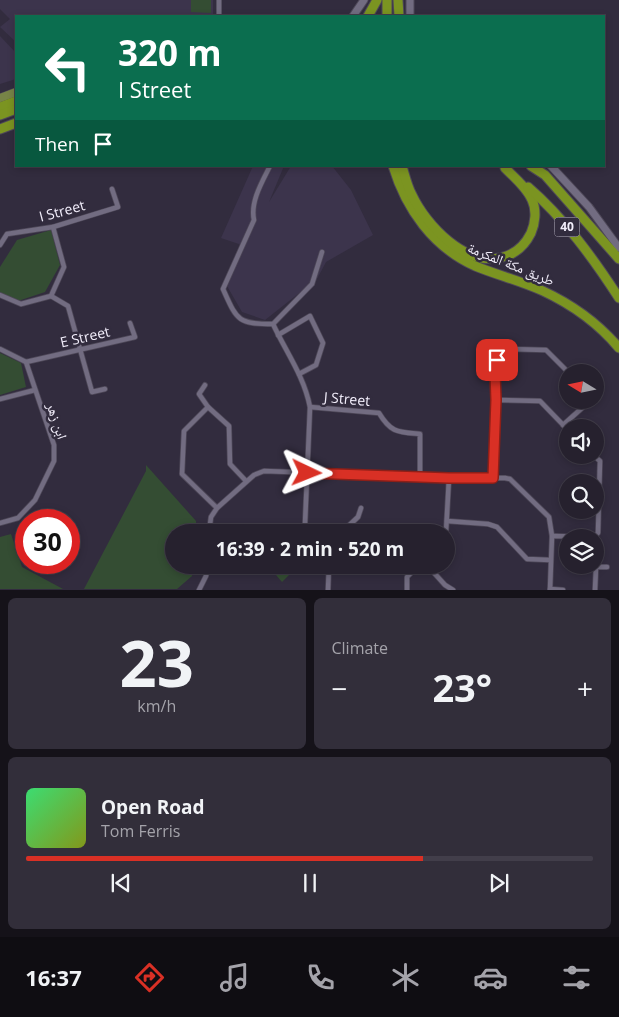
<!DOCTYPE html>
<html lang="en">
<head>
<meta charset="utf-8">
<style>
  body { margin:0; font-family:"Open Sans","Noto Naskh Arabic",sans-serif; background:#322e3a; color:#f1f3f6; height:100vh; display:flex; flex-direction:column; font-size:19px; white-space:nowrap }
  * { box-sizing:border-box; margin:0 }
  p { font-size:16px; color:#a4a3aa }
  .icon { flex:none; width:28px; height:28px; fill:none; stroke:currentColor; stroke-width:2; stroke-linecap:round; stroke-linejoin:round }
  .map { position:relative; height:590px; overflow:hidden }
  .side { display:flex; flex-direction:column; gap:8px; padding:8px; background:#151219; flex:1 }
  .side>* { flex:none }
  .guide { position:absolute; left:15px; top:15px; width:590px; height:152px; border-radius:0px; box-shadow:0 2px 8px #0003,0 0 0 1px #423e4a; background:#0b6e4f; color:#fff; overflow:hidden }
  .needle { width:32px; rotate:280deg }
  .buttons { position:absolute; left:559px; top:364px; display:grid; gap:10px }
  .buttons a { display:grid; place-items:center; width:45px; height:45px; border-radius:50%; background:#26212e; box-shadow:0 2px 8px #0003,0 0 0 1px #423e4a; font-size:25px }
  .speed { position:absolute; left:15px; top:509px; display:flex; gap:10px; font-size:25px; font-weight:700; text-align:center }
  .speed>* { display:grid; place-content:center; width:65px; height:65px; border-radius:50%; background:#26212e; box-shadow:0 2px 8px #0003,0 0 0 1px #423e4a; line-height:1 }
  .speed .limit { border:8px solid #d22; background:#fff; color:#111 }
  .pin { position:absolute; display:grid; place-items:center; width:42px; height:42px; color:#fff; margin:-21px; border-radius:10px; box-shadow:0 2px 8px #0006 }
  .me { position:absolute; width:55px; margin:-28px; rotate:92deg; stroke-linejoin:round; filter:drop-shadow(0 0 4px #0008) }
  .turn { display:flex; align-items:center; gap:18px; height:105px; padding:0 20px; font-size:22px }
  .turn .icon { width:65px; height:65px; stroke-width:2.5 }
  .turn b { display:block; font-size:35px; line-height:42px }
  .then { display:flex; align-items:center; height:48px; padding:0 20px; background:#0003; gap:10px; font-size:19px }
  .big { font-size:38px; font-weight:700; line-height:1.1 }
  .side .widget { flex:1; display:flex; flex-direction:column; justify-content:center; gap:8px; min-width:0; padding:0 18px; border-radius:8px; background:#322e3a }
  .side .dial { align-items:center; gap:0 }
  .dial b { font-size:65px; line-height:1 }
  .song { display:flex; align-items:center; gap:15px }
  .cover { width:60px; height:60px; border-radius:8px; background:linear-gradient(135deg,hsl(140 70% 55%),hsl(70 70% 35%)) }
  .played { height:5px; border-radius:2px; background:linear-gradient(90deg,#d93025 70%,#423e4a 70%) }
  .keys { display:flex; justify-content:space-around; direction:ltr }
  .heat { display:flex; justify-content:space-between; align-items:center; font-size:28px; direction:ltr }
  .side .tiles { flex:1; display:grid; gap:8px; grid-template-columns:1fr 1fr }
  .widget:last-child { grid-column:span 2 }
  .trip { position:absolute; left:165px; top:524px; width:290px; height:50px; border-radius:25px; background:#26212e; box-shadow:0 2px 8px #0003,0 0 0 1px #423e4a; font-weight:700; line-height:50px; text-align:center }
  .tabs { display:flex; height:80px; justify-content:space-around; align-items:center; background:#0f0d12; color:#a4a3aa }
  .tabs .icon { width:35px; height:35px }
  .tabs .active { color:#d93025 }
  .tabs b { font-size:22px; color:#f1f3f6 }
  .map>svg:first-child { display:block }
  .built { fill:#3c344c }
  .green { fill:#344d33 }
  .lines { fill:none; stroke-linecap:round; stroke-linejoin:round }
  .street-casing { stroke:#4e4858; stroke-width:6 }
  .secondary-casing { stroke:#4e4858; stroke-width:9 }
  .primary-casing { stroke:#4e4858; stroke-width:9 }
  .highway-casing { stroke:#4e4858; stroke-width:11 }
  .street { stroke:#726c81; stroke-width:4.5 }
  .secondary { stroke:#726c81; stroke-width:7 }
  .primary { stroke:#778447; stroke-width:8 }
  .highway { stroke:#7b9421; stroke-width:9 }
  .route-casing { stroke:#8d1f18; stroke-width:12 }
  .route { stroke:#d93025; stroke-width:9 }
  .labels { text-anchor:middle; stroke-width:5; stroke-linejoin:round; paint-order:stroke }
  .shield { fill:#322c3e; stroke:#b8b4c2; stroke-width:1 }
  .shield-label { font-size:12px; font-weight:bold; fill:#f2eefb }
  .street-label { font-size:14px; fill:#f2eefb; stroke:#322c3e }
</style>
</head>
<body>
<div class="map">
<svg width="619" height="590" viewBox="0 0 619 590">
  <rect width="100%" height="100%" fill="#322c3e"/>
  <!-- built -->
  <g class="built">
    <path d="M0 0H213V16H16V42L0 27 10 19 0 9Z"/>
    <path d="M0 36 16 53V79L0 84Z"/>
    <path d="M253 166H284L269 202 291 166H332L351 190 373 235 326 262 317 279 265 320 242 312 227 286 245 246 221 238Z"/>
  </g>
  <!-- green -->
  <g class="green">
    <path d="M191 0H211V13L191 12Z"/>
    <path d="M51 230 60 265 45 292 18 301 0 293V267L17 240Z"/>
    <path d="M0 353 21 363 26 387 0 395Z"/>
    <path d="M146 465 196 521V532H174V565H195L192 576 177 589H84L146 471Z"/>
    <path d="M11 534 22 567 63 589H0V537Z"/>
    <path d="M286 565H292L296 568 282 582 276 575Z"/>
  </g>
  <g class="lines">
    <defs>
      <g id="street">
        <path d="M219 0V16"/>
        <path d="M270 166C262 182 250 202 254 220L223 289C237 320 237 324 273 324L312 284 322 252"/>
        <path d="M0 245 7 234 53 227 118 207 112 189"/>
        <path d="M0 295 21 304 51 296 64 267 53 227"/>
        <path d="M51 296 68 306 92 392 105 389"/>
        <path d="M273 324C286 352 304 376 310 407L305 524 312 532"/>
        <path d="M278 335 310 316 323 343 316 365 299 374"/>
        <path d="M0 349 26 362 54 445V461L35 500 18 518 0 523"/>
        <path d="M26 362 135 337 130 323"/>
        <path d="M205 385 199 394 208 407 229 426 230 464 246 481"/>
        <path d="M0 399 35 390"/>
        <path d="M496 400 540 401 568 430"/>
        <path d="M208 407 184 431 182 474 217 508"/>
        <path d="M310 407 379 413C391 433 398 432 420 434V476"/>
        <path d="M563 425 591 400"/>
        <path d="M493 478 496 400 495 372 497 360 507 349 546 350 568 372"/>
        <path d="M447 521 488 524 497 527 527 559 550 560"/>
        <path d="M209 532 211 517 217 508 254 475 264 471 449 478H505L510 479 549 517 552 536 550 590"/>
        <path d="M342 532 358 517 361 508"/>
        <path d="M446 532 449 478"/>
        <path d="M552 536 594 537 598 533 600 461 593 455"/>
        <path d="M427 565 445 585 453 590"/>
        <path d="M550 589 563 590"/>
        <path d="M199 590 206 576 208 565"/>
        <path d="M328 590 329 565"/>
        <path d="M407 590V577L419 565"/>
        <path d="M595 590 596 567H607"/>
      </g>
      <g id="secondary">
        <path d="M410 0V16"/>
        <path d="M353 16 364 0"/>
        <path d="M551 166 589 207 619 248"/>
      </g>
      <path id="primary" d="M0 98 16 92"/>
      <g id="highway">
        <path d="M387 0V16"/>
        <path d="M398 0 399 16"/>
        <path d="M368 16 377 0"/>
        <path d="M0 107 16 101"/>
        <path d="M0 115 16 109"/>
        <path d="M0 129 16 123"/>
        <path d="M393 166C406 209 433 247 475 266 497 275 521 281 543 291 573 305 598 323 619 348"/>
        <path d="M402 166C405 176 407 186 412 195 426 225 466 268 503 257 515 254 525 245 531 233 535 224 537 210 532 200 527 188 515 178 505 168"/>
        <path d="M531 166 545 175 619 259"/>
        <path d="M528 187C564 218 593 258 619 298"/>
      </g>
    </defs>
    <!-- street casing -->
    <use href="#street" class="street-casing"/>
    <!-- secondary casing -->
    <use href="#secondary" class="secondary-casing"/>
    <!-- primary casing -->
    <use href="#primary" class="primary-casing"/>
    <!-- highway casing -->
    <use href="#highway" class="highway-casing"/>
    <!-- street -->
    <use href="#street" class="street"/>
    <!-- secondary -->
    <use href="#secondary" class="secondary"/>
    <!-- primary -->
    <use href="#primary" class="primary"/>
    <!-- highway -->
    <use href="#highway" class="highway"/>
  </g>
  <g class="lines">
    <defs>
      <path id="route" d="M307 473 449 478H493L496 400 495 372 497 360"/>
    </defs>
    <!-- route casing -->
    <use href="#route" class="route-casing"/>
    <!-- route -->
    <use href="#route" class="route"/>
  </g>
  <g class="labels">
    <!-- shield labels -->
    <rect class="shield" x="554.5" y="217.5" width="25" height="19" rx="4"/>
    <g class="shield-label">
      <text x="567" y="231">40</text>
    </g>
    <!-- street labels -->
    <g class="street-label">
      <text transform="translate(62 211) rotate(-15)" y="5">I Street</text>
      <text transform="translate(511 264) rotate(22)" y="5">طريق مكة المكرمة</text>
      <text transform="translate(85 337) rotate(-13)" y="5">E Street</text>
      <text transform="translate(347 399) rotate(5)" y="5">J Street</text>
      <text transform="translate(57 421) rotate(72)" y="5">ابن زهر</text>
    </g>
  </g>
</svg>
<div class="buttons">
<a><svg class="needle" viewBox="-14 -14 28 28"><path d="M0-13l5 13h-10z" fill="#e53935"/><path d="M0 13l5-13h-10z" fill="#a4a3aa"/></svg></a>
<a><svg class="icon" aria-label="sound" viewBox="0 0 24 24"><path d="M4 9h4l5-4v14l-5-4H4zM17 9q2 3 0 6"/></svg></a>
<a><svg class="icon" aria-label="search" viewBox="0 0 24 24"><circle cx="10" cy="10" r="6"/><path d="M15 15l6 6"/></svg></a>
<a><svg class="icon" aria-label="layers" viewBox="0 0 24 24"><path d="M12 4l9 5-9 5-9-5zM3 14l9 5 9-5"/></svg></a>
</div>
<div class="speed"><div class="limit">30</div></div>
<div class="pin" style="left:497px;top:360px;background:#d93025"><svg class="icon" aria-label="arrive" viewBox="0 0 24 24"><path d="M6 21V4h12l-3 4 3 4H6"/></svg></div>
<svg class="me" style="left:307px;top:473px" viewBox="-20 -20 40 40"><path d="M0-17L14 15 0 8-14 15z" fill="#d93025" stroke="#fff" stroke-width="4"/></svg>
<div class="trip">16:39 · 2 min · 520 m</div>
<div class="guide">
<div class="turn"><svg class="icon" aria-label="left" viewBox="0 0 24 24"><path d="M17 20v-9H6M10 6l-5 5 5 5"/></svg><div><b>320 m</b>I Street</div></div>
<div class="then">Then<svg class="icon" aria-label="arrive" viewBox="0 0 24 24"><path d="M6 21V4h12l-3 4 3 4H6"/></svg></div>
</div>
</div>
<section class="side">
<div class="tiles">
<div class="widget dial"><b>23</b><p>km/h</p></div>
<div class="widget"><p>Climate</p>
<div class="heat"><a>−</a><b class="big">23°</b><a>+</a></div>
</div>
<div class="widget">
<div class="song"><i class="cover"></i><div><b>Open Road</b><p>Tom Ferris</p></div></div>
<div class="played"></div>
<div class="keys"><svg class="icon" aria-label="previous" viewBox="0 0 24 24"><path d="M18 5L8 12l10 7zM5 5v14"/></svg><svg class="icon" aria-label="pause" viewBox="0 0 24 24"><path d="M8 5v14M16 5v14"/></svg><svg class="icon" aria-label="next" viewBox="0 0 24 24"><path d="M6 5l10 7-10 7zM19 5v14"/></svg></div>
</div>
</div>
</section>
<nav class="tabs">
<b>16:37</b>
<svg class="icon active" aria-label="directions" viewBox="0 0 24 24"><path d="M12 3l9 9-9 9-9-9zM9 14v-3h6M13 9l2 2-2 2"/></svg>
<svg class="icon" aria-label="music" viewBox="0 0 24 24"><path d="M9 18V5l10-2v13"/><circle cx="6" cy="18" r="3"/><circle cx="16" cy="16" r="3"/></svg>
<svg class="icon" aria-label="phone" viewBox="0 0 24 24"><path d="M5 4h4l2 5-3 2q2 4 5 5l2-3 5 2v4C11 20 4 13 5 4z"/></svg>
<svg class="icon" aria-label="climate" viewBox="0 0 24 24"><path d="M12 3v18M4 7l16 10M4 17L20 7"/></svg>
<svg class="icon" aria-label="car" viewBox="0 0 24 24"><path d="M5 17H2v-5l4-1 3-4h7l3 4 3 1v5h-3M9 17h6M6 11h13"/><circle cx="7" cy="17" r="2"/><circle cx="17" cy="17" r="2"/></svg>
<svg class="icon" aria-label="filters" viewBox="0 0 24 24"><path d="M4 7h16M4 17h16"/><circle cx="9" cy="7" r="2"/><circle cx="15" cy="17" r="2"/></svg>
</nav>
</body>
</html>
